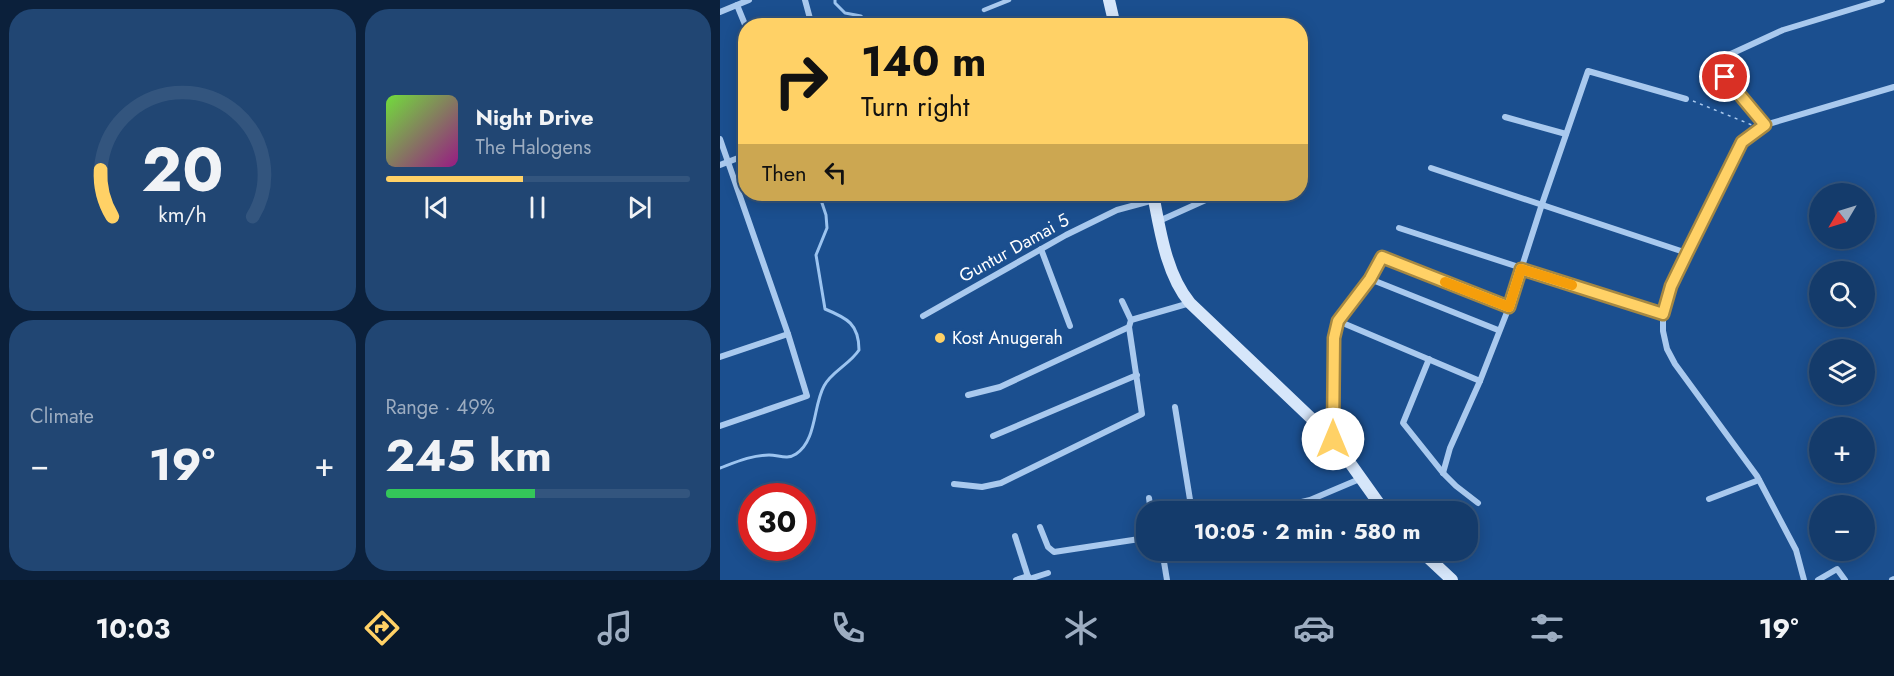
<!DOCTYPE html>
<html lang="en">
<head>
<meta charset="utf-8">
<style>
  body { margin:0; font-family:Jost,sans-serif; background:#214673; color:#f1f3f6; height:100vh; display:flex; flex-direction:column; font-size:22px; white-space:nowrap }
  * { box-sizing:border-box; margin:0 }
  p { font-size:20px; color:#9dadc1 }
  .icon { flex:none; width:33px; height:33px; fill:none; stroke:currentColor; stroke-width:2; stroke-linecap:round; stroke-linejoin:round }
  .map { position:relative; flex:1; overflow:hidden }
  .drawer { display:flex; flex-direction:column; gap:9px; padding:9px; background:#0b203b; width:720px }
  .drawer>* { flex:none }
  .banner { position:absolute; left:18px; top:18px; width:570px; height:183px; border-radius:24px; box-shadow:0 3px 15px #0003,0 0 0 2px #33557e; background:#ffd166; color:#111; overflow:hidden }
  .needle { width:39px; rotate:232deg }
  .tools { position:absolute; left:1089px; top:183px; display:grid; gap:12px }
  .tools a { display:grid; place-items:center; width:66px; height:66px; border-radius:50%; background:#143b6b; box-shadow:0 3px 15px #0003,0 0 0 2px #33557e; font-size:30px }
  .speed { position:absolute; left:18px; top:483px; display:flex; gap:12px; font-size:30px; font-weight:700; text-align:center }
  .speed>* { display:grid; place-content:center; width:78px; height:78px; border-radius:50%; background:#143b6b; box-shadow:0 3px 15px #0003,0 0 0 2px #33557e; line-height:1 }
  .speed .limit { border:9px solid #d22; background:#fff; color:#111 }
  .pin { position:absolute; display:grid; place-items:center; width:51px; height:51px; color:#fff; margin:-26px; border:3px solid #fff; border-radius:50%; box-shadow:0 2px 6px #0007 }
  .me { position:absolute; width:66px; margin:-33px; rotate:0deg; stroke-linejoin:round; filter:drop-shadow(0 0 4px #0008) }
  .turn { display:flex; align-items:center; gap:21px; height:126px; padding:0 24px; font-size:27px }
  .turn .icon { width:78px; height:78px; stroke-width:2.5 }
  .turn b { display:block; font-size:42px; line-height:51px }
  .then { display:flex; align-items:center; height:57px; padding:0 24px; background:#0003; gap:12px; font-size:22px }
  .big { font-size:45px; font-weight:700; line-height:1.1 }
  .drawer .tile { flex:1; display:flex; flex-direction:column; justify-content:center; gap:9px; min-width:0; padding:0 21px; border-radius:24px; background:#214673 }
  .drawer .dial { align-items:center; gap:0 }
  .dial svg { height:156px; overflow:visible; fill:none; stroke:#33557e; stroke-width:7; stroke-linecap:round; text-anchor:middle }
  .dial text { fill:#f1f3f6; stroke:none }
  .song { display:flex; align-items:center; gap:18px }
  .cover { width:72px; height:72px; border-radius:9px; background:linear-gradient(135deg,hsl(100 70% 55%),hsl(310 70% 35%)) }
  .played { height:6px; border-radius:3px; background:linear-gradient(90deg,#ffd166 45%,#33557e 45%) }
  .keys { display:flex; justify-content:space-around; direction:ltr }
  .heat { display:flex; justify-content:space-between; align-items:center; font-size:33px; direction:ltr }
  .charge { height:9px; border-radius:4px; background:linear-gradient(90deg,#34c759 49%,#33557e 0) }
  .drawer .tiles { flex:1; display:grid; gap:9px; grid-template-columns:repeat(2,1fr) }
  .trip { position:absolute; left:416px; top:501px; width:342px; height:60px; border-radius:24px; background:#143b6b; box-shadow:0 3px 15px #0003,0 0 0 2px #33557e; font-weight:700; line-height:60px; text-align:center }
  .menu { display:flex; height:96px; justify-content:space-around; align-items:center; background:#08182b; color:#9dadc1 }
  .menu .icon { width:42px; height:42px }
  .menu .selected { color:#ffd166 }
  .menu b { font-size:27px; color:#f1f3f6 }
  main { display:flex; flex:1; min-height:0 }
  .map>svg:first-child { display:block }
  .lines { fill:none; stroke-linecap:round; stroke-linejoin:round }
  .stream { stroke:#9cc4f0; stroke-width:3 }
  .path { stroke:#a9c9ee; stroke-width:1.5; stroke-dasharray:3 4.5; stroke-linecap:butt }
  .service { stroke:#a9c9ee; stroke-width:4.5 }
  .minor { stroke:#a9c9ee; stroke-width:6 }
  .secondary { stroke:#d6e6fa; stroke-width:12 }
  .route-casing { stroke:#a68842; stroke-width:15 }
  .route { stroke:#ffd166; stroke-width:10 }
  .slow { stroke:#f59e0b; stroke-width:10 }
  .poi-dot { fill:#ffd166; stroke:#1b4f8f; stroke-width:2 }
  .labels { text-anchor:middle; stroke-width:6; stroke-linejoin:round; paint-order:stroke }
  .street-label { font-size:18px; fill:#fff; stroke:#1b4f8f }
  .poi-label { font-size:18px; fill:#fff; stroke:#1b4f8f; text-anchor:start }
</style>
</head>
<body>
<main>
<section class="drawer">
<div class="tiles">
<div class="tile dial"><svg viewBox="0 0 100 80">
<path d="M14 69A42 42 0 1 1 86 69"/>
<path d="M14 69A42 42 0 0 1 8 45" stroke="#ffd166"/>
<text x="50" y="56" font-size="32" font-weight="700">20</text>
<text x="50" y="72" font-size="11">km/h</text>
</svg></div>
<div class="tile">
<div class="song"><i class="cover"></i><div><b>Night Drive</b><p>The Halogens</p></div></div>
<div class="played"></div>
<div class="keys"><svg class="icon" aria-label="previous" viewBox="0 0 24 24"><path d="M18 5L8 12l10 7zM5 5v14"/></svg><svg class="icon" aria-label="pause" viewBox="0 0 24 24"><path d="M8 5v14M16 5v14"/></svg><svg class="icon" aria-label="next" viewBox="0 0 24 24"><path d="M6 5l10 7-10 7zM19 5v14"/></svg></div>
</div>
<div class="tile"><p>Climate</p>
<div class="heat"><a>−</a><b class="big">19°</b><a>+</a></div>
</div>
<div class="tile"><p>Range · 49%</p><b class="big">245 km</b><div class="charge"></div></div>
</div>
</section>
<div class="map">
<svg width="1174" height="580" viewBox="0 0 1174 580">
  <rect width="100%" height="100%" fill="#1b4f8f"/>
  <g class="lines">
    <!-- stream -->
    <g class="stream">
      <path d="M115 0V3L125 13 141 16 152 26"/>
      <path d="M0 468C16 462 32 455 49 455 59 455 67 460 76 454 97 440 93 406 104 386 111 372 130 364 139 350 139 324 127 318 105 309L96 255 107 228 106 215 99 194"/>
    </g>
    <!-- path -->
    <path class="path" d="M973 101 1032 125"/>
    <!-- service -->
    <g class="service">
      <path d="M264 10 289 0"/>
      <path d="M605 552 608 550"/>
    </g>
    <!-- minor -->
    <g class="minor">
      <path d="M85 0 92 26"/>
      <path d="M17 5 26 27"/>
      <path d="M0 12 29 0"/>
      <path d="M537 26 553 21"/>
      <path d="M785 117 846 134"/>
      <path d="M1045 125 1013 88 1000 69V64L1002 58 1063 30 1162 0"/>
      <path d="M580 128 586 122"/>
      <path d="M0 139 68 334 87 396 0 426"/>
      <path d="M0 165 26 155"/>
      <path d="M711 168 967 253"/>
      <path d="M439 221 499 194"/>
      <path d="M679 228 943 314"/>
      <path d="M321 249 350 326"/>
      <path d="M650 279 778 330"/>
      <path d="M402 301 411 320"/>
      <path d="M203 316 346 235 397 210 434 200"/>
      <path d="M618 321 650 279 662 257 789 307"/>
      <path d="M0 357 68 334"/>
      <path d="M709 359 683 423 723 473 736 486 758 503"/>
      <path d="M248 395 280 387 409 327 411 320 470 303"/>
      <path d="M455 407 472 512"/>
      <path d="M273 436 417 375"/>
      <path d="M613 439 614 338 618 321 760 381 789 307 822 204 868 71 966 99"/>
      <path d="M723 473 730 448 760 381"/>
      <path d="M234 484 262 487 281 483 422 414 409 327"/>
      <path d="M429 498 431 512"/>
      <path d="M989 499 1039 480"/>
      <path d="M540 512 590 500 642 478"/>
      <path d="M320 527 328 547 334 552 426 538"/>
      <path d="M295 536 309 580"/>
      <path d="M442 550 447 580"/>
      <path d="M309 579 328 573"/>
      <path d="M296 580 308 576"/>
      <path d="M1084 580 1076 550 1037 476 955 364 947 349 943 331V314L951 287 1022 143 1045 125 1174 87"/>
      <path d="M1098 580 1117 569 1125 580"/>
      <path d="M1172 580 1174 579"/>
    </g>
    <!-- secondary -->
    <g class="secondary">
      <path d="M389 0 395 26"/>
      <path d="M433 194C440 230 446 274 470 303L613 439 665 512"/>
      <path d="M700 550 732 580"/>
    </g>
  </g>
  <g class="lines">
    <defs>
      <path id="route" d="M613 439 614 338 618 321 650 279 662 257 789 307 801 269 943 314 951 286 967 253 1022 142 1045 125 1005 77"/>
    </defs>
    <!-- route casing -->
    <use href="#route" class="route-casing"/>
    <!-- route -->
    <use href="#route" class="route"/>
    <!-- slow -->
    <path class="slow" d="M725 282 789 307 801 269 852 285"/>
  </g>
  <!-- markers -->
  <circle class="poi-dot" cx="220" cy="338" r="6"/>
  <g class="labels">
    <!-- street labels -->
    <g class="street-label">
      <text transform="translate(294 248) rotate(-29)" y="6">Guntur Damai 5</text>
    </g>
    <!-- poi labels -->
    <g class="poi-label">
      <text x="232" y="344">Kost Anugerah</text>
    </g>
  </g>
</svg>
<div class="tools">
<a><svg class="needle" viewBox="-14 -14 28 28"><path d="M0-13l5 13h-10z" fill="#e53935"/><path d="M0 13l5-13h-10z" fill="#9dadc1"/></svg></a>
<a><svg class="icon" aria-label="search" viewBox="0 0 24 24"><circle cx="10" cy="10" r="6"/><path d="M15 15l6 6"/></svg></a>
<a><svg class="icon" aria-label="layers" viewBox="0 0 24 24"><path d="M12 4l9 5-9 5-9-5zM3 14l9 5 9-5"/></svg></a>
<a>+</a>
<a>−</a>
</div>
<div class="speed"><div class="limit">30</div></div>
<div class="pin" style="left:1005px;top:77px;background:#d93025"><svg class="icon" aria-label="arrive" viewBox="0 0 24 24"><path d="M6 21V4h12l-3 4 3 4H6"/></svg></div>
<svg class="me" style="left:613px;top:439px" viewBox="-20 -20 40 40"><circle r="19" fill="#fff"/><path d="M0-13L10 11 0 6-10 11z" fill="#ffd166"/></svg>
<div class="trip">10:05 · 2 min · 580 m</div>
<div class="banner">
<div class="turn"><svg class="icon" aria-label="right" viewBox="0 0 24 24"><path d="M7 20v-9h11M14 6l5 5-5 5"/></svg><div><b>140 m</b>Turn right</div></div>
<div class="then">Then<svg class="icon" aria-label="left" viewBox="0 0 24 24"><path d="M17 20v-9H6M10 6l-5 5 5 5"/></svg></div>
</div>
</div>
</main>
<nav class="menu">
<b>10:03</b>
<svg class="icon selected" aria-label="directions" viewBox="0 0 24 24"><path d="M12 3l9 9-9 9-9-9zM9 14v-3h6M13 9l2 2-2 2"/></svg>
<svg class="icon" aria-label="music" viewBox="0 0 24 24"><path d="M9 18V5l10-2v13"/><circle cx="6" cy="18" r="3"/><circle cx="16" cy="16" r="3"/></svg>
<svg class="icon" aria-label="phone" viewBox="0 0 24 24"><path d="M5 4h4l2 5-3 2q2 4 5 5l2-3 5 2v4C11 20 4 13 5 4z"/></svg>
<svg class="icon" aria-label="climate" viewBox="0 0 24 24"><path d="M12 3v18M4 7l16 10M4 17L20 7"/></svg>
<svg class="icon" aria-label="car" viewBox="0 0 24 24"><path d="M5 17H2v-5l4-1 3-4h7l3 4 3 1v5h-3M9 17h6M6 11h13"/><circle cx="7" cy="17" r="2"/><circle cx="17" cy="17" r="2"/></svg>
<svg class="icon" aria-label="filters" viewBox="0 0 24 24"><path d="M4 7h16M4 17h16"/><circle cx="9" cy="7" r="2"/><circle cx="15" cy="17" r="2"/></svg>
<b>19°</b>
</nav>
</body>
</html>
